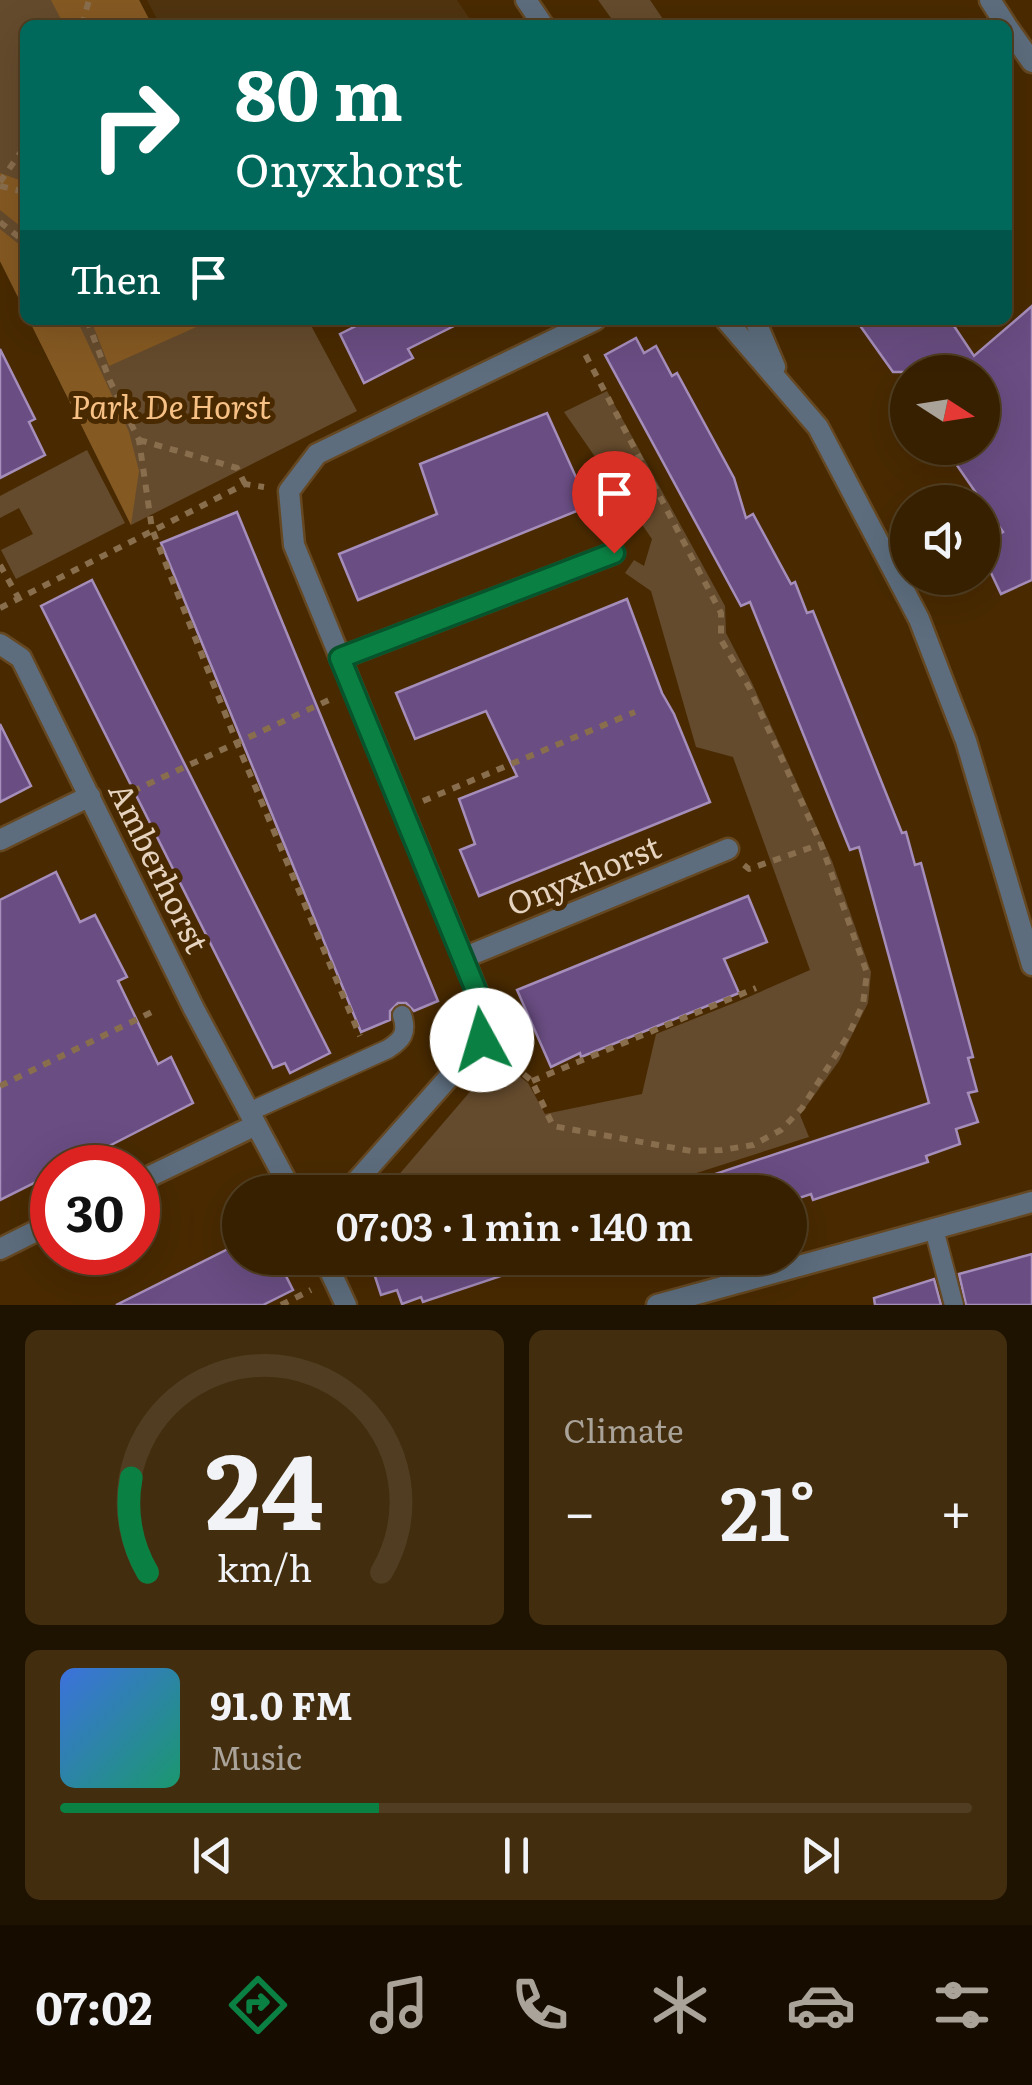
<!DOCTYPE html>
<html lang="en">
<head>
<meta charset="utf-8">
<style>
  body { margin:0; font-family:Literata,serif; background:#422d0f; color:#f1f3f6; height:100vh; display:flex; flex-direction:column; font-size:38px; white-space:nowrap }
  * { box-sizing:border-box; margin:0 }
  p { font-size:32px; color:#aaa399 }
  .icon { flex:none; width:55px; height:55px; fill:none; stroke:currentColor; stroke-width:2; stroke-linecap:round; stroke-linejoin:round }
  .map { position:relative; height:1305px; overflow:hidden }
  .panel { display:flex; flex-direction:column; gap:25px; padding:25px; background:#1e1200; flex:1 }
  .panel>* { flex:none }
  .top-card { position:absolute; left:20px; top:20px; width:992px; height:305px; border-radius:15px; box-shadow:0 10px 40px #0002,0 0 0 2px #513e22; background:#00695c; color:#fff; overflow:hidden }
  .needle { width:65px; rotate:102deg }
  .buttons { position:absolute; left:890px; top:355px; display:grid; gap:20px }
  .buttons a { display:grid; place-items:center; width:110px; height:110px; border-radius:50%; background:#372000; box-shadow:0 10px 40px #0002,0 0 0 2px #513e22; font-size:50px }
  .speed { position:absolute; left:30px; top:1145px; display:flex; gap:20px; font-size:50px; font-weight:700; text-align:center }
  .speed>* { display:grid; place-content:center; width:130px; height:130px; border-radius:50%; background:#372000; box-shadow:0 10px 40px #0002,0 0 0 2px #513e22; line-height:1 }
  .speed .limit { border:15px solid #d22; background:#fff; color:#111 }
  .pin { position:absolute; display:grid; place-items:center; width:85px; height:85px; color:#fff; margin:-102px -42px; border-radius:50% 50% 50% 0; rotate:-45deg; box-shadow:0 0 10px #0007 }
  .pin .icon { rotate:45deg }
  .me { position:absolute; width:110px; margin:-55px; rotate:354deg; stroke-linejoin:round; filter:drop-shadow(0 0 8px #0008) }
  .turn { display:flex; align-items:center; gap:35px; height:210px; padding:0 50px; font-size:45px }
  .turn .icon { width:130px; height:130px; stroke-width:2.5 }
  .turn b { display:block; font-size:70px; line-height:85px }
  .then { display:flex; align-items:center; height:95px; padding:0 50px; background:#0003; gap:20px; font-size:38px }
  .big { font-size:75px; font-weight:600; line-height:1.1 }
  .panel .widget { flex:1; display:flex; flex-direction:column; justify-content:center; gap:15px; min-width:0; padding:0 35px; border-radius:15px; background:#422d0f }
  .panel .dial { align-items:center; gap:0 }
  .dial svg { height:260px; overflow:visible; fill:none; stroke:#513e22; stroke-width:7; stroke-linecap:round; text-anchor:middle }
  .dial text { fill:#f1f3f6; stroke:none }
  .song { display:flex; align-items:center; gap:30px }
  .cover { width:120px; height:120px; border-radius:15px; background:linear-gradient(135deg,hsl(220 70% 55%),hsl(160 70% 35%)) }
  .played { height:10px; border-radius:5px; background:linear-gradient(90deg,#0b8043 35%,#513e22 35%) }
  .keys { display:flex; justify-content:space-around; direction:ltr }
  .heat { display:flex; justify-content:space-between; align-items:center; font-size:55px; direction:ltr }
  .panel .tiles { flex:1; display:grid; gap:25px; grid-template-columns:1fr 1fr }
  .widget:last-child { grid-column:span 2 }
  .trip { position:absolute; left:222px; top:1175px; width:585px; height:100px; border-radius:50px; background:#372000; box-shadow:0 10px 40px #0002,0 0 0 2px #513e22; font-weight:600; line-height:100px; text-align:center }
  .tabs { display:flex; height:160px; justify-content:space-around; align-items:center; background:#160d00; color:#aaa399 }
  .tabs .icon { width:70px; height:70px }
  .tabs .on { color:#0b8043 }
  .tabs b { font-size:45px; color:#f1f3f6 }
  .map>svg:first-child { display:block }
  .built { fill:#503410 }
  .green { fill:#654b2d }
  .forest { fill:#855922 }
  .building { fill:#6a4d83; stroke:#a68ebb; stroke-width:2.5 }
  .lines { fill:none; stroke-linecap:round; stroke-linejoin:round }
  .service-casing { stroke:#654822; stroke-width:22 }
  .minor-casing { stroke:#654822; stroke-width:25 }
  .path { stroke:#896e4d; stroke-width:6; stroke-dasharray:8 8; stroke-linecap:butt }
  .service { stroke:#5d6d7d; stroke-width:18 }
  .minor { stroke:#5d6d7d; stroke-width:20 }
  .route-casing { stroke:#07532c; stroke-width:25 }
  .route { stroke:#0b8043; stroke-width:18 }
  .labels { text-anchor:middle; stroke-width:10; stroke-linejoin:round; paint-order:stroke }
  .park-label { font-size:32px; font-style:italic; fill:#f7c186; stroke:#492a00 }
  .street-label { font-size:32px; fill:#e6d3bf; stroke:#492a00 }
</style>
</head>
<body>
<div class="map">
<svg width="1032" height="1305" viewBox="0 0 1032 1305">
  <rect width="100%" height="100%" fill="#492a00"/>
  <!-- built -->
  <path class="built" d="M147 0H457L474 25H160Z"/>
  <!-- green -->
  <g class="green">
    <path d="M0 0H139L152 25H25V311L0 261Z"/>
    <path d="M598 0H650L667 25H616Z"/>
    <path d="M29 320H308L357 411 131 525Z"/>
    <path d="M607 391 725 606 726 633 752 683 832 861 871 972 868 1003 839 1061 800 1115 809 1137 637 1192H624L617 1174 559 1192H384L498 1059 528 1083 545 1114 642 1094 656 1034 744 999 810 970 733 757 696 747 651 591 625 573 634 560 644 566 652 539 564 412Z"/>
    <path d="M87 450 125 523 16 579 1 550 33 534 19 508 0 518V496Z"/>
  </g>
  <!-- forest -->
  <g class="forest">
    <path d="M51 0H139L152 25H64Z"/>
    <path d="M0 173 25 182V230L0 210Z"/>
    <path d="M0 229 25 249V311L0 261Z"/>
    <path d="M29 320H77L129 432 139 471 131 525Z"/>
    <path d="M91 320H212L109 366Z"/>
  </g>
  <!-- building -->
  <g class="building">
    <path d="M1032 306V580L1001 594 982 554V546L1003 532 945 448H982V372H893L856 320H950L974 356Z"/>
    <path d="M368 320H466L408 349 413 358 364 383 340 334Z"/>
    <path d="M636 338 644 353 656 346 672 376 677 373 734 478 746 518 753 514 791 584 795 582 807 613 813 611 902 833 906 832 915 865 921 863 973 1057 968 1058 977 1091 968 1093 978 1122 956 1129 960 1144 926 1156 928 1162 813 1200 811 1194 790 1201V1192H677L676 1187 929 1103 859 847 850 850 750 602 741 606 605 355Z"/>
    <path d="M0 349 35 419 29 422 45 455 0 478Z"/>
    <path d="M547 413 589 506 358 600 339 554 437 514 420 464Z"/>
    <path d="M237 512 438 1001 414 1011 406 1003H398L390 1011V1020L361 1032 161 543Z"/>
    <path d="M92 580 330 1053 290 1073 285 1063 273 1068 41 606Z"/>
    <path d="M627 599 662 693 674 714 710 802 479 896 460 850 475 844 459 799 517 776 486 711 415 739 396 693Z"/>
    <path d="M0 724 31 786 0 802Z"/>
    <path d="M56 872 80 922 95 915 127 977 118 981 158 1064 171 1057 193 1103 66 1168H52V1174L0 1200V900Z"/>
    <path d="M748 896 767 942 724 959 739 993 581 1057 580 1053 551 1067 517 990Z"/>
    <path d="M240 1243V1258H277L293 1290 263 1305H116Z"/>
    <path d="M1032 1254V1305H966L959 1274Z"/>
    <path d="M389 1258H540V1263L423 1302 421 1297 402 1304 397 1290 381 1295 371 1264Z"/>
    <path d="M934 1279 941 1305H875L874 1298Z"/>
  </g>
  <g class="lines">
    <defs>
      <g id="service">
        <path d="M249 1112 388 1049C402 1040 408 1033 402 1015"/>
        <path d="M934 1229 954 1305"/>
      </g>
      <g id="minor">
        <path d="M526 0 543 25"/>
        <path d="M990 0 1006 25"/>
        <path d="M1008 28 1032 62"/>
        <path d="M726 320 818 427 919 619 966 741 1032 965"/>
        <path d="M755 320 775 367"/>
        <path d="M0 644 21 658 194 1009 292 1192"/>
        <path d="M340 658 614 553"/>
        <path d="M0 840 90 796"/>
        <path d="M463 958 728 849"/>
        <path d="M138 1182 256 1125"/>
        <path d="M347 1192 482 1040 484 1009 294 545 289 491 317 454 595 320"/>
        <path d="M0 1249 52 1223"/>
        <path d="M324 1258 346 1305"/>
        <path d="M657 1305 1032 1202"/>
      </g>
    </defs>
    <!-- service casing -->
    <use href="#service" class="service-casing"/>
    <!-- minor casing -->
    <use href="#minor" class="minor-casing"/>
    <!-- path -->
    <g class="path">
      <path d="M82 25 89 0"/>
      <path d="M0 182 25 146"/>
      <path d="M0 186 25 192"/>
      <path d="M0 222 25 242"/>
      <path d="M87 320 110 381 139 440 152 529 236 741 360 1036"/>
      <path d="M139 440 237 468 245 484"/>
      <path d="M605 530 593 499 647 471"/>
      <path d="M0 565 18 597"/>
      <path d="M0 608 245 484 264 487"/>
      <path d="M118 798 329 700"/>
      <path d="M423 801 635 712"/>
      <path d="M744 865 749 869 821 844"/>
      <path d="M499 1054 532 1081 553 1126 691 1151 722 1150 753 1145 781 1130 802 1108 849 1034 863 1004 867 973 821 844 749 687 721 640V613L585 354"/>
      <path d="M532 1081 756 988"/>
      <path d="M0 1086 156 1010"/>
      <path d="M281 1305 311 1290"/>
    </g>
    <!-- service -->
    <use href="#service" class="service"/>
    <!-- minor -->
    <use href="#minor" class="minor"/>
  </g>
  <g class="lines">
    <defs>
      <path id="route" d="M482 1040 484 1010 340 658 614 553"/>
    </defs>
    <!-- route casing -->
    <use href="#route" class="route-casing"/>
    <!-- route -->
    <use href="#route" class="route"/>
  </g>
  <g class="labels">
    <!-- park labels -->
    <g class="park-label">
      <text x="171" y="419">Park De Horst</text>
    </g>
    <!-- street labels -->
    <g class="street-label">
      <text transform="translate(158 868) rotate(64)" y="11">Amberhorst</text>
      <text transform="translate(584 876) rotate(-22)" y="11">Onyxhorst</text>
    </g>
  </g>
</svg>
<div class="buttons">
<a><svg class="needle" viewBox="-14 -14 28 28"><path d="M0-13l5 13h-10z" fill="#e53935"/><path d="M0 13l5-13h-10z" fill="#aaa399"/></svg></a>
<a><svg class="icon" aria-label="sound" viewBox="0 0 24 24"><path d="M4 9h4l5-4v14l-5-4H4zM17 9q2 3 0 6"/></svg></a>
</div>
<div class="speed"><div class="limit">30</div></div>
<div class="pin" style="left:614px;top:553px;background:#d93025"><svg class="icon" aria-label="arrive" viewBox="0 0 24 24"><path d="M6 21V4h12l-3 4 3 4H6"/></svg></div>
<svg class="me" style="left:482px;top:1040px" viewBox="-20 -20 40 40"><circle r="19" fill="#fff"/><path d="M0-13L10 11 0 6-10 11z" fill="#0b8043"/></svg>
<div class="trip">07:03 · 1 min · 140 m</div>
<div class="top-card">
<div class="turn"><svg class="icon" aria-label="right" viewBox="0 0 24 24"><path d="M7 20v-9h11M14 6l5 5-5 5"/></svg><div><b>80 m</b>Onyxhorst</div></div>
<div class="then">Then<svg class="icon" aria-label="arrive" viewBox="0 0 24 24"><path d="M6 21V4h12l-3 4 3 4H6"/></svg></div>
</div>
</div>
<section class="panel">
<div class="tiles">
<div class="widget dial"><svg viewBox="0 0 100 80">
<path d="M14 69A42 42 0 1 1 86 69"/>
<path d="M14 69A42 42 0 0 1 9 40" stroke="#0b8043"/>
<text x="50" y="56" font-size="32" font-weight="700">24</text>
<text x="50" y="72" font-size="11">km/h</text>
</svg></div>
<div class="widget"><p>Climate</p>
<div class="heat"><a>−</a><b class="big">21°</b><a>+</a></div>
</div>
<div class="widget">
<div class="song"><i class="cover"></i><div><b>91.0 FM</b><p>Music</p></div></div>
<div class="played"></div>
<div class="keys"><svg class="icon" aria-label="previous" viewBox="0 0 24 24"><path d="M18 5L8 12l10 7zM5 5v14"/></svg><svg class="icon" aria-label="pause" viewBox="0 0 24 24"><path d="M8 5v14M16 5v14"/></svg><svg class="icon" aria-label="next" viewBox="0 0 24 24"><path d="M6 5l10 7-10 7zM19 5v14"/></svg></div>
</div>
</div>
</section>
<nav class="tabs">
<b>07:02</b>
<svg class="icon on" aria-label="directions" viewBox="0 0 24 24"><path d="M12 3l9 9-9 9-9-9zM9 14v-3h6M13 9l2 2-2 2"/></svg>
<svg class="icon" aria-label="music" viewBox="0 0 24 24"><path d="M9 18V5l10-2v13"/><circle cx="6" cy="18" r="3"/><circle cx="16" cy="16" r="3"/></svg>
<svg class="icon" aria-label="phone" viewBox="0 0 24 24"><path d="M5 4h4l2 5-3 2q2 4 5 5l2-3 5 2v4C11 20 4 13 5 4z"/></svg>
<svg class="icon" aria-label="climate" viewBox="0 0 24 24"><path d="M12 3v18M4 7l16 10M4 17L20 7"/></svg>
<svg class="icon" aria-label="car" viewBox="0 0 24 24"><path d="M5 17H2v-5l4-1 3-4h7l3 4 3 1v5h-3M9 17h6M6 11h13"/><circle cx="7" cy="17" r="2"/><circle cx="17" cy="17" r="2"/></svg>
<svg class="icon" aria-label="filters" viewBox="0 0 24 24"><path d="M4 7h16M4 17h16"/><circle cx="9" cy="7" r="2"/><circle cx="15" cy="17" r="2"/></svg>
</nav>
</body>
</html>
